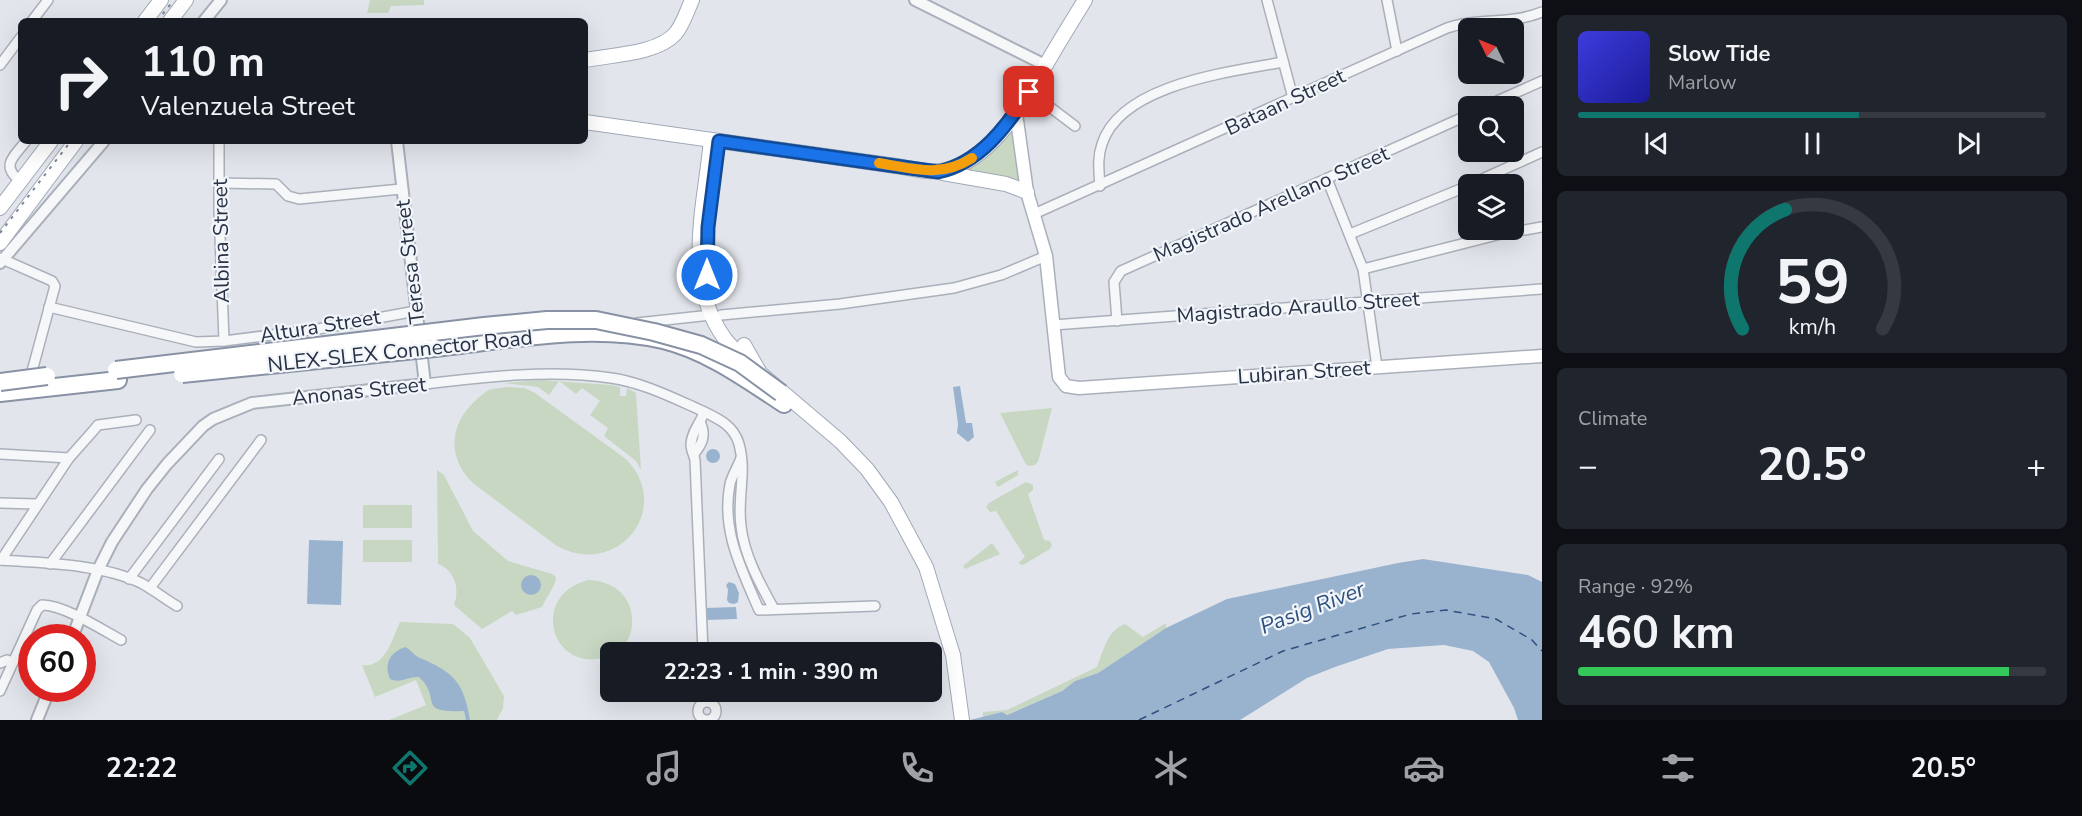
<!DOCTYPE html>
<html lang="en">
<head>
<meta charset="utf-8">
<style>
  body { margin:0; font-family:"Nunito Sans",sans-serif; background:#20242c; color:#f1f3f6; height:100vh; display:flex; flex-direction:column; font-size:22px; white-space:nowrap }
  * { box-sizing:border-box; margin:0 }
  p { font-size:20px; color:#9ea1a6 }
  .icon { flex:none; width:33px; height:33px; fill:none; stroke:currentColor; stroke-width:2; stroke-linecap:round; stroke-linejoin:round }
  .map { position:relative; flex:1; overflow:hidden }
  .side { display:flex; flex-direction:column; gap:15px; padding:15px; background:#0d0f14; width:540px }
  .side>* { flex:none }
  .top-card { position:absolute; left:18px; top:18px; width:570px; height:126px; border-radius:9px; box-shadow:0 6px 24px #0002; background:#171b24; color:#f1f3f6; overflow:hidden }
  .needle { width:39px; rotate:313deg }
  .buttons { position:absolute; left:1458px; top:18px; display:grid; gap:12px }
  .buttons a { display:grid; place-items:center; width:66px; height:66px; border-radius:9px; background:#171b24; box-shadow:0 6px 24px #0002; font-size:30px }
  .speed { position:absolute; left:18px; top:624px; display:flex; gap:12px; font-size:30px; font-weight:700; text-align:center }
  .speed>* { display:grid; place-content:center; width:78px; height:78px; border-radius:50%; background:#171b24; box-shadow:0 6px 24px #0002; line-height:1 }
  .speed .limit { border:9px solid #d22; background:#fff; color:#111 }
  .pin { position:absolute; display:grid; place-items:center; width:51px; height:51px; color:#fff; margin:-26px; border-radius:12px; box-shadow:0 3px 9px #0006 }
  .me { position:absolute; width:66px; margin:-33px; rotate:0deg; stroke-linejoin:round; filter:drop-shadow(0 0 4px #0008) }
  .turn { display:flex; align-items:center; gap:21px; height:126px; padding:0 24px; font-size:27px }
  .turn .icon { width:78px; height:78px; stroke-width:2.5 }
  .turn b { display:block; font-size:42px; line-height:51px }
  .big { font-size:45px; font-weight:700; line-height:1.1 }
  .side .tile { flex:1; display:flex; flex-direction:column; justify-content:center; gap:9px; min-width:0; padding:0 21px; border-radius:9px; background:#20242c }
  .side .dial { align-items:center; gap:0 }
  .dial svg { height:156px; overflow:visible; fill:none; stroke:#363941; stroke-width:7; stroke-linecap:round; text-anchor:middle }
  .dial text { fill:#f1f3f6; stroke:none }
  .song { display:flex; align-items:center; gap:18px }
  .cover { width:72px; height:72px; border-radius:9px; background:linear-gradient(135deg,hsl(240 70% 55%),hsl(240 70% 35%)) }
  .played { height:6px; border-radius:3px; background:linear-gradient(90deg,#0f766e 60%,#363941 60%) }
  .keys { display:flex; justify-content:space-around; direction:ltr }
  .heat { display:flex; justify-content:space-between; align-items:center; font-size:33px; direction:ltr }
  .charge { height:9px; border-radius:4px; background:linear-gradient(90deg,#34c759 92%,#363941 0) }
  .trip { position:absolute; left:600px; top:642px; width:342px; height:60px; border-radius:9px; background:#171b24; box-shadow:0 6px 24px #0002; font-weight:700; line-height:60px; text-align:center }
  .tab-bar { display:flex; height:96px; justify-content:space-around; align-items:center; background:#090b0e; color:#9ea1a6 }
  .tab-bar .icon { width:42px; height:42px }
  .tab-bar .active { color:#0f766e }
  .tab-bar b { font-size:27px; color:#f1f3f6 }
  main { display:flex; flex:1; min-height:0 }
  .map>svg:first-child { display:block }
  .green { fill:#c7d7c2 }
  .water { fill:#99b3cf }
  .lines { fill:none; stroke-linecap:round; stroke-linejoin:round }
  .ferry { stroke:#2d507e; stroke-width:1.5; stroke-dasharray:8 6; stroke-linecap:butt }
  .minor-casing { stroke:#aab0ba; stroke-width:12 }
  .tertiary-casing { stroke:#aab0ba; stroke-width:14 }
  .secondary-casing { stroke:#aab0ba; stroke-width:15 }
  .primary-casing { stroke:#a0a9b9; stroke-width:16 }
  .motorway-casing { stroke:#8892a4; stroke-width:20 }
  .minor { stroke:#f5f7f9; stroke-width:9 }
  .tertiary { stroke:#f5f7f9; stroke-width:10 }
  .secondary { stroke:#fff; stroke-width:12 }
  .primary { stroke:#fff; stroke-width:14 }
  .motorway { stroke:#fff; stroke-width:16 }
  .rail { stroke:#798497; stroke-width:2; stroke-dasharray:3 6; stroke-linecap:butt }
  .motorway-bridge-casing { stroke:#8892a4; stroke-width:20; stroke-linecap:butt }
  .motorway-bridge { stroke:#fff; stroke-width:16 }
  .route-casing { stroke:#114b97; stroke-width:15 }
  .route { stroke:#1a73e8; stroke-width:10 }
  .slow { stroke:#f59e0b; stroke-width:10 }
  .labels { text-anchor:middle; stroke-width:4.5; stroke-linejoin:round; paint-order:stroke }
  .street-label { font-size:21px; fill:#283246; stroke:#f2f5f9 }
  .water-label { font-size:22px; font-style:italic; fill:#2d507e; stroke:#f2f5f9 }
</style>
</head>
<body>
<main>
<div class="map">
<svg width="1542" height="720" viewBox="0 0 1542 720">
  <rect width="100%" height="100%" fill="#e2e6ec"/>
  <!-- green -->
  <g class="green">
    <path d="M370 0H424V5L391 6 388 13H367Z"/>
    <path d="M1012 127 1024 184 958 171 977 164Z"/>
    <path d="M541 380 611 385 620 387V396H626L627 388 636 393 641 470 636 461 604 436 608 428 590 415 600 401 582 388 576 394 559 381 549 395 538 387 504 383Z"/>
    <path d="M508 387 525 388 535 393 626 459C674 508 618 579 557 546L474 484C449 461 448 429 471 405 476 400 483 393 489 390 495 388 502 388 508 387Z"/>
    <path d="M1052 408 1038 462 1035 465 1028 466 1025 463 1000 413Z"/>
    <path d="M437 470 444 475 473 531 508 561 552 574 556 577C556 586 546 597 542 607L516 615 512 611 482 629 454 605C460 589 455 570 438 564Z"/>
    <path d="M1018 470V475L998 487 995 482Z"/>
    <path d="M1026 482 1033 485V490L1028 494 1044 540 1050 541 1052 545 1050 549 1023 565 1018 563 1025 557 996 511 990 512 986 507 989 503Z"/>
    <rect x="363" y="505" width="49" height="23"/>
    <rect x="363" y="540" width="49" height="22"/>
    <path d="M992 543 1000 554 965 569 963 566Z"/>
    <path d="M589 580C647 583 639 652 610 652V656C551 677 528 594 589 580Z"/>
    <path d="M400 622 453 624 470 638 504 696 503 708 497 720H389L426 705 416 680 375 697 362 665C386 668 392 639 400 622Z"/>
    <path d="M1166 623V628L1098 673 1075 681 1062 691 1006 715 1002 712 983 717V712L1007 710 1097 667C1103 652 1107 630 1125 624L1143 637Z"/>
  </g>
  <!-- water -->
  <g class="water">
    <path d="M960 386 966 423H972L974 437 968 442 957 433 958 424 953 387Z"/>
    <circle cx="713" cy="456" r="7"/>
    <path d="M309 540 343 541 341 605 307 604Z"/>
    <path d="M1423 559 1528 575 1542 582V720H1518L1514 708 1489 662 1473 651 1444 645 1388 649 1335 667 1307 678 1240 720H970L1002 712 1007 715 1062 691 1075 681 1098 673 1166 628 1227 599 1398 563Z"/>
    <circle cx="531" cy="585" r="10"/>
    <path d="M729 582 735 584 739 593 738 602 734 604 729 603 727 600 728 590 726 585Z"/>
    <path d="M736 607 737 619 705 620V608Z"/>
    <path d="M405 647C412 650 414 656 420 658 454 672 464 683 470 720H466L464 711C415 713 443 699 419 677 409 676 400 684 390 679 384 664 389 653 405 647Z"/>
  </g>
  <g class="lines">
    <!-- ferry -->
    <path class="ferry" d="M1139 720 1283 651 1411 614 1446 610 1496 619 1532 640 1542 651"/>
    <defs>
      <g id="minor">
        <path d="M1267 0 1293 98"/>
        <path d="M1387 0 1397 51"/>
        <path d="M32 21 48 0"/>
        <path d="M0 65 21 37"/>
        <path d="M1030 92 1075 126"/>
        <path d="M1486 106 1542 81"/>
        <path d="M219 141V210L224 341"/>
        <path d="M1327 179 1363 269 1377 367"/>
        <path d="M20 181C0 165 14 157 26 141"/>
        <path d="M219 183 276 184 288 196 299 199 401 189"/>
        <path d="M1471 184 1542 152"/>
        <path d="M1100 186C1099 171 1097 158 1102 144 1121 84 1230 72 1283 62"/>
        <path d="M1034 214 1447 28C1478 17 1511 25 1542 12"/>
        <path d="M1350 234 1468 186"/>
        <path d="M0 258 52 281 55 286 31 375 32 379"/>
        <path d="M1363 269 1501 234 1542 227"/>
        <path d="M49 307 196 342 224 341 318 329 416 311"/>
        <path d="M721 315 840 304 954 288 1001 275 1046 256"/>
        <path d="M1117 321 1114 282 1121 271 1468 115"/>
        <path d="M637 323 711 315"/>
        <path d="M1053 325 1542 289"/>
        <path d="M425 384C485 377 550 369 611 378 640 382 669 396 696 408 714 417 733 423 739 444 747 473 737 497 741 526 744 555 760 584 774 609"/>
        <path d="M0 454 69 458"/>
        <path d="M694 454C702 444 706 436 701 424"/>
        <path d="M741 458C738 467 732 475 730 484 721 530 741 568 759 610L875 606"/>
        <path d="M0 503 37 504"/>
        <path d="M0 560C44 563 101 564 141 583 154 590 165 599 177 606"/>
        <path d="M1 560 69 458 93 431 98 425 136 420"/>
        <path d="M50 564 150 430"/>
        <path d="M129 579 219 459"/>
        <path d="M150 588 261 440"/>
        <path d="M703 652 695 460C694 455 691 450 691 445 691 432 701 423 704 412"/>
        <path d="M0 663 7 660 13 662"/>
        <path d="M0 691 37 610 42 605C64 605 101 629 121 640"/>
        <circle cx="707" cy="711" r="9"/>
      </g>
      <g id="tertiary">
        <path d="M915 0 1045 65"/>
        <path d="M204 21 221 0"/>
        <path d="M0 263 104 141"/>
        <path d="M72 638 98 570 112 542 147 489 167 464 203 426 213 419 252 403 425 384 397 141"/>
        <path d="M37 720 50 688"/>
      </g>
      <path id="secondary" d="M1016 113 1027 192 1046 256 1059 377 1066 386 1079 388 1542 356"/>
      <g id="primary">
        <path d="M145 21 161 0"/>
        <path d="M170 21 186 0"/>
        <path d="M585 60C611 55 657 54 675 34 683 25 687 11 692 0"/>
        <path d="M585 122 896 166C911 168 930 174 946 170 995 158 1023 102 1047 63 1059 42 1072 21 1085 0"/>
        <path d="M711 140C705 205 682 281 725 339 732 348 740 355 748 362"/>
        <path d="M943 173 1006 184 1027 192"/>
        <path d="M0 208 51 141"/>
        <path d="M0 243 76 141"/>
        <path d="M744 345 760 373 840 441 867 469 891 502 926 567 953 655 962 720"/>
      </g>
      <g id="motorway">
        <path d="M435 348C510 340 589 323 663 340 708 351 746 379 784 404"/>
        <path d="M0 393 118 380"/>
      </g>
    </defs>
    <!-- minor casing -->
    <use href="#minor" class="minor-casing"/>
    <!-- tertiary casing -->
    <use href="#tertiary" class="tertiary-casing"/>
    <!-- secondary casing -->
    <use href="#secondary" class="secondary-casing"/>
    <!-- primary casing -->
    <use href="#primary" class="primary-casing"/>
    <!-- motorway casing -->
    <use href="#motorway" class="motorway-casing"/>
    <!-- minor -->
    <use href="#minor" class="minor"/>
    <!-- tertiary -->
    <use href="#tertiary" class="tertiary"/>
    <!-- secondary -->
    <use href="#secondary" class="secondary"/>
    <!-- primary -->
    <use href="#primary" class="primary"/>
    <!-- motorway -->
    <use href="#motorway" class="motorway"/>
    <!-- rail -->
    <g class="rail">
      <path d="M157 21 174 0"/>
      <path d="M0 233 71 141"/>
    </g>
    <defs>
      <g id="motorway-bridge">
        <path d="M116 370 484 326 547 320H596L654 332 701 345 740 363 781 393"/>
        <path d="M182 374 435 348"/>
        <path d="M0 382 47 376"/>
      </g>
    </defs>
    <!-- motorway-bridge casing -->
    <use href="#motorway-bridge" class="motorway-bridge-casing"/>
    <!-- motorway-bridge -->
    <use href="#motorway-bridge" class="motorway-bridge"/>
  </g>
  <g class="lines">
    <defs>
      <path id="route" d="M707 275 708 227 719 141 938 172C980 163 1007 126 1029 92"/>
    </defs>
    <!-- route casing -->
    <use href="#route" class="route-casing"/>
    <!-- route -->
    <use href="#route" class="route"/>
    <!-- slow -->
    <path class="slow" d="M879 163C914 169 941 178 972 158"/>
  </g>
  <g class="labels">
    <!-- street labels -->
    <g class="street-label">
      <text transform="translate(1285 102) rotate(-25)" y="7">Bataan Street</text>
      <text transform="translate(1271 204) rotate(-24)" y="7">Magistrado Arellano Street</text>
      <text transform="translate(221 241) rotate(-91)" y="7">Albina Street</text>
      <text transform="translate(410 262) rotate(-97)" y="7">Teresa Street</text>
      <text transform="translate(1298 307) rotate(-4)" y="7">Magistrado Araullo Street</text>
      <text transform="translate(320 326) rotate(-9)" y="7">Altura Street</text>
      <text transform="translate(400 351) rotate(-6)" y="7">NLEX-SLEX Connector Road</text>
      <text transform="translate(1304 372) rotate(-4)" y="7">Lubiran Street</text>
      <text transform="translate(359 391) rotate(-6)" y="7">Anonas Street</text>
    </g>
    <!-- water labels -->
    <g class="water-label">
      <text transform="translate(1312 607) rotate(-21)" y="8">Pasig River</text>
    </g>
  </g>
</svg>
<div class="buttons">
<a><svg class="needle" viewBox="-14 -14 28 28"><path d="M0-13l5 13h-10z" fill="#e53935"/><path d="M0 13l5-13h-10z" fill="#9ea1a6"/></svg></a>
<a><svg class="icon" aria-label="search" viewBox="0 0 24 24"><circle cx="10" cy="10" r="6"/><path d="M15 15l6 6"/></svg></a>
<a><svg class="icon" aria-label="layers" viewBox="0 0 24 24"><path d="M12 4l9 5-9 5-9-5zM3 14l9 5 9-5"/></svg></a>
</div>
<div class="speed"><div class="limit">60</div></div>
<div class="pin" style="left:1029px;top:92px;background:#d93025"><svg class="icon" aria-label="arrive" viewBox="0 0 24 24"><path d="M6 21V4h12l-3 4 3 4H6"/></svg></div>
<svg class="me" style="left:707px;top:275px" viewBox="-20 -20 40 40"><circle r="17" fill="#1a73e8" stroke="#fff" stroke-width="3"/><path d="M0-11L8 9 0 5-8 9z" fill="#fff"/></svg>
<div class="trip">22:23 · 1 min · 390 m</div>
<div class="top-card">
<div class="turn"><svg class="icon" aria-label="right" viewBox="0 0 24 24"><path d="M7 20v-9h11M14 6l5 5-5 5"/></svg><div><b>110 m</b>Valenzuela Street</div></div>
</div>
</div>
<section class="side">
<div class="tile">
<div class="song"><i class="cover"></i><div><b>Slow Tide</b><p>Marlow</p></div></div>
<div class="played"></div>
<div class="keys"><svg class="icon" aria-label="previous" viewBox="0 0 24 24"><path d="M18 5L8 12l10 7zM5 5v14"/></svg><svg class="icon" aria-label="pause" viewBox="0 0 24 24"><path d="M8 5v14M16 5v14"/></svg><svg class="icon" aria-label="next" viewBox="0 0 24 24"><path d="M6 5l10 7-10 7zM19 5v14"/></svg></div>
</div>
<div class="tile dial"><svg viewBox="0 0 100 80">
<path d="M14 69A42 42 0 1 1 86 69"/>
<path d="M14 69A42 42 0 0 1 36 8" stroke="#0f766e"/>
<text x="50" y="56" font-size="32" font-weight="700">59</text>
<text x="50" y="72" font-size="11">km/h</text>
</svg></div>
<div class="tile"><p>Climate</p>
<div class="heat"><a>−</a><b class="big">20.5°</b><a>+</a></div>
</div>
<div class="tile"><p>Range · 92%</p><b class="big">460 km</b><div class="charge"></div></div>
</section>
</main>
<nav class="tab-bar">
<b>22:22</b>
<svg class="icon active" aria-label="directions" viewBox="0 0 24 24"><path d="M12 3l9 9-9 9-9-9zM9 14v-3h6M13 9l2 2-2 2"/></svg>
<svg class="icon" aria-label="music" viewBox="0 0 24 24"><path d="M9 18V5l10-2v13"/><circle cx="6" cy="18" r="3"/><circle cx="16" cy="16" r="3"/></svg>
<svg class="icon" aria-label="phone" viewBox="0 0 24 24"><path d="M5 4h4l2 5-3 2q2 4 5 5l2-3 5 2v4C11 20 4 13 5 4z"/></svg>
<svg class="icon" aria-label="climate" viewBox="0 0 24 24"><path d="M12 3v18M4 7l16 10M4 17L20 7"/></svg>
<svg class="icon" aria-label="car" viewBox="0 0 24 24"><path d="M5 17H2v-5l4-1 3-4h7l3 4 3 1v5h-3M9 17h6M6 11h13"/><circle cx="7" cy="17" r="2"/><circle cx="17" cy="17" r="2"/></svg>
<svg class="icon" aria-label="filters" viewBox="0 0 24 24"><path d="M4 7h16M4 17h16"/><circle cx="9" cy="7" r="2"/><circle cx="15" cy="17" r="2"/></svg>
<b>20.5°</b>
</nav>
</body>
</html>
